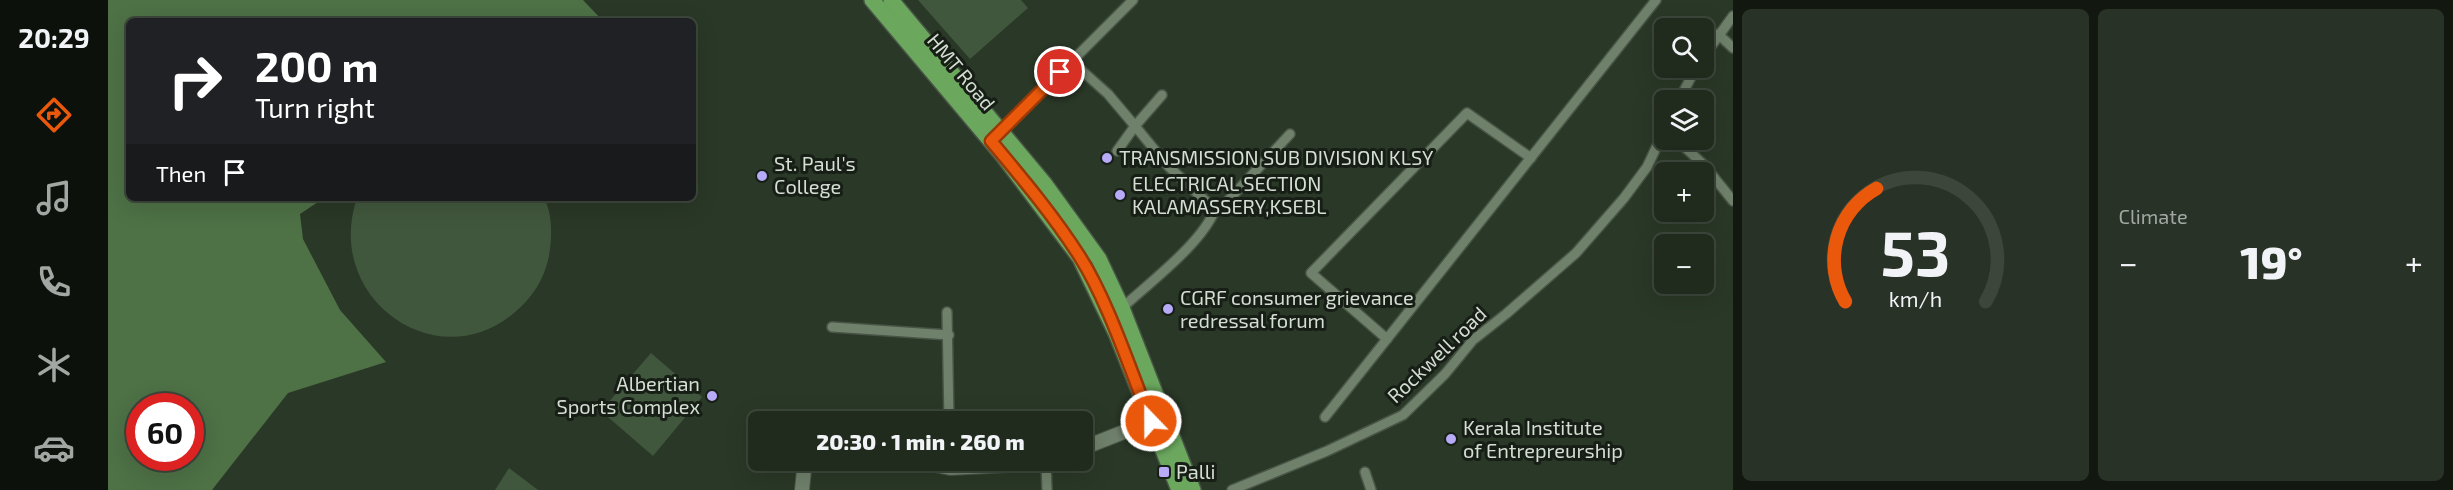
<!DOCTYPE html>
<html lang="en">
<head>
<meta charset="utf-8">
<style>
  body { margin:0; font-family:"Exo 2",sans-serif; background:#283226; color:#f1f3f6; height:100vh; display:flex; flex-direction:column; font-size:22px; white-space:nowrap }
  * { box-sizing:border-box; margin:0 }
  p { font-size:20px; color:#a2a7a4 }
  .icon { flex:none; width:33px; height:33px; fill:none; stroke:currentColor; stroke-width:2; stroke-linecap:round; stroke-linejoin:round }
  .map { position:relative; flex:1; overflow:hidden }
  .panel { display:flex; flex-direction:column; gap:9px; padding:9px; background:#121710; width:720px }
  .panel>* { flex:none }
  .top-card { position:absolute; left:18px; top:18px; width:570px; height:183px; border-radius:9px; box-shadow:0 6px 24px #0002,0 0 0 2px #3d463b; background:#202124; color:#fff; overflow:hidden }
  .buttons { position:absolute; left:1546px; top:18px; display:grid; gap:12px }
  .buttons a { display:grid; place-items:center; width:60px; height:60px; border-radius:9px; background:#202a1d; box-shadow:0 6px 24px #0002,0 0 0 2px #3d463b; font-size:30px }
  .speed { position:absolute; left:18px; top:393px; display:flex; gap:12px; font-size:30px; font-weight:700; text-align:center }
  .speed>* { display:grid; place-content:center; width:78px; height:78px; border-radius:50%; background:#202a1d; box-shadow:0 6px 24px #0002,0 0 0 2px #3d463b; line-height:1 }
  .speed .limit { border:9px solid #d22; background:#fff; color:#111 }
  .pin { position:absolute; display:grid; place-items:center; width:51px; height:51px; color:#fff; margin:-26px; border:3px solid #fff; border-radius:50%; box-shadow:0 2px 6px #0007 }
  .me { position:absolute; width:66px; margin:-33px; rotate:338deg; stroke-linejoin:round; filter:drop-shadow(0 0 4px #0008) }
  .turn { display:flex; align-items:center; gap:21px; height:126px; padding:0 30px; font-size:27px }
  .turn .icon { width:78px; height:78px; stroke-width:2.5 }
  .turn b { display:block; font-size:42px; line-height:51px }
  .then { display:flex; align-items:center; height:57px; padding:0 30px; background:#0003; gap:12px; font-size:22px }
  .big { font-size:45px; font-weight:800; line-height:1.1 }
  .panel .tile { flex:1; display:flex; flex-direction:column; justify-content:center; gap:9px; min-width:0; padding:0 21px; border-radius:9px; background:#283226 }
  .panel .dial { align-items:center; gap:0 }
  .dial svg { height:156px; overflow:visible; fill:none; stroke:#3d463b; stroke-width:7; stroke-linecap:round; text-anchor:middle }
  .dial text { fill:#f1f3f6; stroke:none }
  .heat { display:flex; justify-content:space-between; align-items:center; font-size:33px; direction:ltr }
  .panel .tiles { flex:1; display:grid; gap:9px; grid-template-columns:repeat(2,1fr) }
  .trip { position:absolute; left:640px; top:411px; width:345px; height:60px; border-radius:9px; background:#202a1d; box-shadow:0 6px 24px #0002,0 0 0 2px #3d463b; font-weight:800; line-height:60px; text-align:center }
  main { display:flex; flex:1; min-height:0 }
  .dock { display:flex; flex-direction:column; width:108px; justify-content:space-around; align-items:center; background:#0d110c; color:#a2a7a4 }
  .dock .icon { width:42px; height:42px }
  .dock .active { color:#ea580c }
  .dock b { font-size:27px; color:#f1f3f6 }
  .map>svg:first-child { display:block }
  .green { fill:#41573d }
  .forest { fill:#4e7146; fill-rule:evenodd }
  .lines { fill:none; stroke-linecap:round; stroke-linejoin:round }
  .street-casing { stroke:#485546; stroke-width:12 }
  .secondary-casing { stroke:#485546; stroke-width:16 }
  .primary-casing { stroke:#485546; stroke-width:18 }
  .street { stroke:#6f806b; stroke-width:9 }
  .secondary { stroke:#6f806b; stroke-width:14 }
  .primary { stroke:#6ba85e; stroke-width:15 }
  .route-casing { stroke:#983908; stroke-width:15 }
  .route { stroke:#ea580c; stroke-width:10 }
  .poi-dot { fill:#b7abf8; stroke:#171e16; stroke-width:2 }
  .labels { text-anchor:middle; stroke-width:6; stroke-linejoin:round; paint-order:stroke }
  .street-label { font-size:20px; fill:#d4ded2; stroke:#171e16 }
  .poi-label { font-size:20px; fill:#d4ded2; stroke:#171e16; text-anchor:start }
</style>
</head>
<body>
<main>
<nav class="dock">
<b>20:29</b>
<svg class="icon active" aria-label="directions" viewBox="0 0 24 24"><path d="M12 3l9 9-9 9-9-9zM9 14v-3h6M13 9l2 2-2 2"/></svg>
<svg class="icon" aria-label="music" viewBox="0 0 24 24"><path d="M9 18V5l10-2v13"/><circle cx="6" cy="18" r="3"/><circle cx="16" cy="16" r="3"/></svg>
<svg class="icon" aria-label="phone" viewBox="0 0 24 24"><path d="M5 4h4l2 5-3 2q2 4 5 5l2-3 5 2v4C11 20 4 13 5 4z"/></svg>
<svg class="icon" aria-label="climate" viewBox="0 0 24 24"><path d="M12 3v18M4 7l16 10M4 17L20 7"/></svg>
<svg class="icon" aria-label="car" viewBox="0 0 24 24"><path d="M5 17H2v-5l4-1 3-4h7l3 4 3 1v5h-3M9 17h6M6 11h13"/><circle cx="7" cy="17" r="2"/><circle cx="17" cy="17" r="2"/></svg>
</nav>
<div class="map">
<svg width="1625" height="490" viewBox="0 0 1625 490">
  <rect width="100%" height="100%" fill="#2a3827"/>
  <!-- green -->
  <g class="green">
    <path d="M810 0H913L920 8 862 59Z"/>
    <path d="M249 198H436C445 215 444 238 441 256 436 280 424 298 406 313 327 379 215 297 249 198Z"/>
    <path d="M543 353 594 397 545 456 493 411Z"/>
    <path d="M401 468 430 490H387Z"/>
  </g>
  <!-- forest -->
  <path class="forest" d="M0 0H475L495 21H21V198H216L192 214 195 239 232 310 278 362 180 393 104 490H0ZM32 406H82V458H32Z"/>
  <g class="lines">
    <defs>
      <g id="street">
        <path d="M1610 34 1625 48"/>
        <path d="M1596 56 1625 16"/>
        <path d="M963 61 1000 94 1027 126 1054 95"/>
        <path d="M1571 100 1588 68"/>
        <path d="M891 134 1025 0"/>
        <path d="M1569 140 1596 165 1625 201"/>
        <path d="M1009 151 1027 126 1060 166 1102 205 1115 206 1182 134"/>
        <path d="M1014 308C1042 282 1096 242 1108 207"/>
        <path d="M839 312 841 422"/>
        <path d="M724 327 841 335"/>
        <path d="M1279 339 1203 273 1359 113 1423 158"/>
        <path d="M1217 417 1548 0"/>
        <path d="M938 463 939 490"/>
        <path d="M1257 472 1263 490"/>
        <path d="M1124 490 1219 451 1295 415 1337 374 1365 340 1398 314 1468 253 1516 198 1539 167 1557 129"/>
      </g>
      <g id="secondary">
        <path d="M975 448 1054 417"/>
        <path d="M803 460 842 468 938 463 944 460"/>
        <path d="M694 490 697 460"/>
      </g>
      <g id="primary">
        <path d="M764 0 896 157 972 258 1008 333 1071 490"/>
        <path d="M783 0 936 183 991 259 1014 308 1085 490"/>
      </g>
    </defs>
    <!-- street casing -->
    <use href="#street" class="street-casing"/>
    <!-- secondary casing -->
    <use href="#secondary" class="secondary-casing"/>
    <!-- primary casing -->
    <use href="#primary" class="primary-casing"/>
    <!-- street -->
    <use href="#street" class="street"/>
    <!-- secondary -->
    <use href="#secondary" class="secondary"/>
    <!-- primary -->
    <use href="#primary" class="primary"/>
  </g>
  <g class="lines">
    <defs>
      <path id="route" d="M952 72 883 141C914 178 946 216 972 257 1001 303 1022 370 1043 421"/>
    </defs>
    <!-- route casing -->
    <use href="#route" class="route-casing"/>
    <!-- route -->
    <use href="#route" class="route"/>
  </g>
  <!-- markers -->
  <g class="poi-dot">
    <circle cx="999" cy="158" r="6"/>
    <circle cx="654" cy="176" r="6"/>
    <circle cx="1012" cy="195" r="6"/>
    <circle cx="1060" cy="309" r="6"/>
    <circle cx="604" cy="396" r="6"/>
    <circle cx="1343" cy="439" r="6"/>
    <rect x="1050" y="466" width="12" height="12" rx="3"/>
  </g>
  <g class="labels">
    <!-- street labels -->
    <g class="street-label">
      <text transform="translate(853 72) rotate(50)" y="7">HMT Road</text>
      <text transform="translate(1329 355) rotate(-44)" y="7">Rockwell road</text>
    </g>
    <!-- poi labels -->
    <g class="poi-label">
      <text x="1011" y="165">TRANSMISSION SUB DIVISION KLSY</text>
      <text x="666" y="171">St. Paul's<tspan x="666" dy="23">College</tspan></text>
      <text x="1024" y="191">ELECTRICAL SECTION<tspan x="1024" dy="23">KALAMASSERY,KSEBL</tspan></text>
      <text x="1072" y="305">CGRF consumer grievance<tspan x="1072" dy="23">redressal forum</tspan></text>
      <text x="592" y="391" text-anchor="end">Albertian<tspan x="592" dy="23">Sports Complex</tspan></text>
      <text x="1355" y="435">Kerala Institute<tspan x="1355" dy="23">of Entrepreurship</tspan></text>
      <text x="1068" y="479">Palli</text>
    </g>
  </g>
</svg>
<div class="buttons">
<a><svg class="icon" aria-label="search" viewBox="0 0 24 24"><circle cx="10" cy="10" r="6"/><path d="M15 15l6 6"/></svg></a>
<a><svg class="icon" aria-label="layers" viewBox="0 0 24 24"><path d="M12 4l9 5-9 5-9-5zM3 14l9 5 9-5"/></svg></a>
<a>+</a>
<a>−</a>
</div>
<div class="speed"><div class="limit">60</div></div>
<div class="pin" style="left:952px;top:72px;background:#d93025"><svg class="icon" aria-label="arrive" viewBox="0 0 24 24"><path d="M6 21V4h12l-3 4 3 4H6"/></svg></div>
<svg class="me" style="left:1043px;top:421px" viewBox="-20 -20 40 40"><circle r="17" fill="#ea580c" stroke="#fff" stroke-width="3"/><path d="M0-11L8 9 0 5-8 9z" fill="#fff"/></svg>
<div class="trip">20:30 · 1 min · 260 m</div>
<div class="top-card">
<div class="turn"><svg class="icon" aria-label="right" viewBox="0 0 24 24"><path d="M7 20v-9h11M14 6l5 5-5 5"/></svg><div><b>200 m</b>Turn right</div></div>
<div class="then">Then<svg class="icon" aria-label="arrive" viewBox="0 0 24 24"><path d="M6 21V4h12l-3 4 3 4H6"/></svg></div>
</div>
</div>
<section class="panel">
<div class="tiles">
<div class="tile dial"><svg viewBox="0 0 100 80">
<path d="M14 69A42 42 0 1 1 86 69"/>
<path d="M14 69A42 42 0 0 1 30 11" stroke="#ea580c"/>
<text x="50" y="56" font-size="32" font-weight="700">53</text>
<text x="50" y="72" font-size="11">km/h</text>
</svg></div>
<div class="tile"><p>Climate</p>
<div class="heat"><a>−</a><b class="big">19°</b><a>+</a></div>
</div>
</div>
</section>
</main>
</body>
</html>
